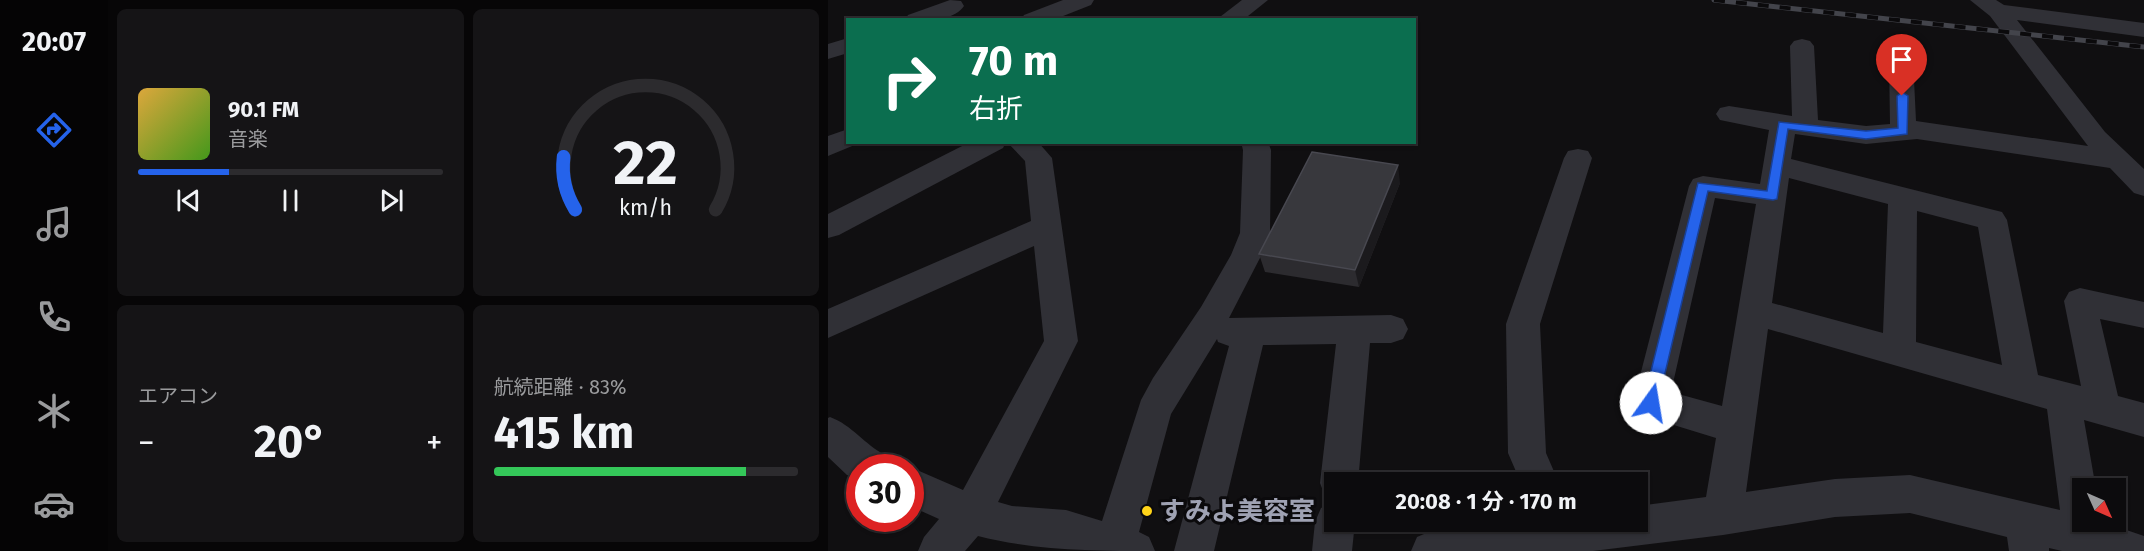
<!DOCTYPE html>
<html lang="ja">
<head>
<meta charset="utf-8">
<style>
  body { margin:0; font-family:"Fira Sans","Noto Sans JP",sans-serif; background:#151416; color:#f1f3f6; height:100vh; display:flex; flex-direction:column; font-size:22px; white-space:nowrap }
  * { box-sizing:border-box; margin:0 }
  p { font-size:20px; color:#9a9b9d }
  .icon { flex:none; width:33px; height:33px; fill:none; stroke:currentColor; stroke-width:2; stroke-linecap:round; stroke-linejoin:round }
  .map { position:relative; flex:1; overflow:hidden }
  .sheet { display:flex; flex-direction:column; gap:9px; padding:9px; background:#070607; width:720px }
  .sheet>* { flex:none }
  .guide { position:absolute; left:18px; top:18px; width:570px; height:126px; border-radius:0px; box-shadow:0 2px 4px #0004,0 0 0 2px #2c2b2e; background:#0b6e4f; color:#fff; overflow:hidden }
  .needle { width:39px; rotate:135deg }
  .tools { position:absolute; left:1244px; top:478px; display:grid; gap:12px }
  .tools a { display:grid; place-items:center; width:54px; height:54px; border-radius:0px; background:#0c0b0d; box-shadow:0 2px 4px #0004,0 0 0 2px #2c2b2e; font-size:30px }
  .speed { position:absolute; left:18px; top:454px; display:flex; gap:12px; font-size:30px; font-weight:700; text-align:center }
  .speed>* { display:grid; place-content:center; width:78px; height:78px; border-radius:50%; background:#0c0b0d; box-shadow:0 2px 4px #0004,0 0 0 2px #2c2b2e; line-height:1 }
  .speed .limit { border:9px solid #d22; background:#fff; color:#111 }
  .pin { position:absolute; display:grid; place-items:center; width:51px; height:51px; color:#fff; margin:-62px -26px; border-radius:50% 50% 50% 0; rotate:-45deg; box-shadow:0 0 6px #0007 }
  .pin .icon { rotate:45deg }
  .me { position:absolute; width:66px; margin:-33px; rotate:13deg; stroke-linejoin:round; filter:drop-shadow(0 0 4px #0008) }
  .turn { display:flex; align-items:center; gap:21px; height:126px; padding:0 24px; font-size:27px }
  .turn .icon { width:78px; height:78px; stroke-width:2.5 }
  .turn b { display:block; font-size:42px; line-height:51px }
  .big { font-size:45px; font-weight:700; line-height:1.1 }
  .sheet .tile { flex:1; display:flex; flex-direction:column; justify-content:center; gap:9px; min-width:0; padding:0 21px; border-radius:9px; background:#151416 }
  .sheet .dial { align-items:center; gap:0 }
  .dial svg { height:156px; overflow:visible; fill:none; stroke:#2c2b2e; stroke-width:7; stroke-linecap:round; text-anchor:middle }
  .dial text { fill:#f1f3f6; stroke:none }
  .song { display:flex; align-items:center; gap:18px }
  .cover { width:72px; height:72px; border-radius:9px; background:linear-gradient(135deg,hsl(40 70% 55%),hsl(100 70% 35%)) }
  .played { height:6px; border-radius:3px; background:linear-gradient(90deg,#2563eb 30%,#2c2b2e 30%) }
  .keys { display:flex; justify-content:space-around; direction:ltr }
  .heat { display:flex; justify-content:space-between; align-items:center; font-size:33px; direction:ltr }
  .charge { height:9px; border-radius:4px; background:linear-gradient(90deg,#34c759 83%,#2c2b2e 0) }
  .sheet .tiles { flex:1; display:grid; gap:9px; grid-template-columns:repeat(2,1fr) }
  .trip { position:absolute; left:496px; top:472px; width:324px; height:60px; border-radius:0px; background:#0c0b0d; box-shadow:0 2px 4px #0004,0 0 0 2px #2c2b2e; font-weight:700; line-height:60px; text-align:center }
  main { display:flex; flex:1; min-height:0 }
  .menu { display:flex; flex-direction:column; width:108px; justify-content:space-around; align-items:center; background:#050405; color:#9a9b9d }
  .menu .icon { width:42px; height:42px }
  .menu .on { color:#2563eb }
  .menu b { font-size:27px; color:#f1f3f6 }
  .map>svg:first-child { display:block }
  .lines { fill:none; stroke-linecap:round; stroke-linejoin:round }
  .minor { fill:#303036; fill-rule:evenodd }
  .rail-casing { stroke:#43444b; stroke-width:5 }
  .rail { stroke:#0b0a0c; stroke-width:4; stroke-dasharray:11; stroke-linecap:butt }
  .wall { fill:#2c2b2f }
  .shaded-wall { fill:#1b1a1d }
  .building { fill:#38383d; stroke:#484850; stroke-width:1.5 }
  .route { fill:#2563eb; stroke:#184099; stroke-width:1.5 }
  .poi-dot { fill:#ffd419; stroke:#0b0a0c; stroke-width:2 }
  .labels { text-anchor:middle; stroke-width:6; stroke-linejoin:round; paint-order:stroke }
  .near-poi-label { font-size:26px; font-weight:bold; fill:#9fa2b3; stroke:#0b0a0c; text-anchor:start }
</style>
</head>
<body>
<main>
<nav class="menu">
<b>20:07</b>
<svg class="icon on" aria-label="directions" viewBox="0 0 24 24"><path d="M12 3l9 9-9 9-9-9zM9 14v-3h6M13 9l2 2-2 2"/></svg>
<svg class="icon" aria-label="music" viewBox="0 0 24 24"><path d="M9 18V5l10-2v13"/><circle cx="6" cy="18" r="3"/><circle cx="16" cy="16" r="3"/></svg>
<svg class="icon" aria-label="phone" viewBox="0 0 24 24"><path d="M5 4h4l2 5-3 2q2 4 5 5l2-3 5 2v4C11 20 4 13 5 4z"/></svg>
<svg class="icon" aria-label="climate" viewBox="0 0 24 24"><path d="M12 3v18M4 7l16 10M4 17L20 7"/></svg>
<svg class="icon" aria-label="car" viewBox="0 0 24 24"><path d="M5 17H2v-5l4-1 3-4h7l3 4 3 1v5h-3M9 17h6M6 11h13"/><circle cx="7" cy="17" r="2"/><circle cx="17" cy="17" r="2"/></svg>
</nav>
<section class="sheet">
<div class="tiles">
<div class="tile">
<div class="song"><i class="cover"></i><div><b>90.1 FM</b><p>音楽</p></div></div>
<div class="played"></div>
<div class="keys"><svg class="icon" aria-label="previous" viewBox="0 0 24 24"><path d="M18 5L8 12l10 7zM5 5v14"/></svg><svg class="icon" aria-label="pause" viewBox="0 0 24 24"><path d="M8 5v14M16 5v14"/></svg><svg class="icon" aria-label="next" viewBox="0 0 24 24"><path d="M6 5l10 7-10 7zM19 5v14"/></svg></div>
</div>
<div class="tile dial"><svg viewBox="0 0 100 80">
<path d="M14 69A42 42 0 1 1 86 69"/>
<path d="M14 69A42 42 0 0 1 8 42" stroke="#2563eb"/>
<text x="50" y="56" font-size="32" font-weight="700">22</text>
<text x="50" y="72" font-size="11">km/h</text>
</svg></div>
<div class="tile"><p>エアコン</p>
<div class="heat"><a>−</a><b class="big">20°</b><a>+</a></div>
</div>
<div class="tile"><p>航続距離 · 83%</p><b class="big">415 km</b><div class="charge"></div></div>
</div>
</section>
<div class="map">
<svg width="1316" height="551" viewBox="0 0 1316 551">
  <rect width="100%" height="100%" fill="#100f11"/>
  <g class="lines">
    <!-- minor -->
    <g class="minor">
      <path d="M122 0 133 1 136 6C124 23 95 20 77 20L80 15Z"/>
      <path d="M235 0H266L263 5 225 20H193L196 15Z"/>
      <path d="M414 0H440L415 20H388Z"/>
      <path d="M1142 0H1168L1176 5 1316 23V37L1189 20 1277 132 1316 169V196L1306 193 1282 168 1089 139 1038 144 967 134 963 159 1174 212 1179 220 1210 375 1253 386 1236 301 1241 292 1252 288 1316 302V328L1272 319 1290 396 1316 403V437L1256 420 1268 489H1254V522H1275L1316 536V551H1234L1221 548V551H1181L1179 537 1082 513 1007 517 895 535 765 551H583L589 537 603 531 674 522H810V506L878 497 888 438 810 414 805 403 861 186 865 179 875 176 932 184 941 130 892 120 888 114 892 108 901 106 964 116 962 46 966 41 974 39 982 41 986 46 990 120 1038 126 1062 124 1061 59 1064 54 1073 52 1082 54 1085 59 1088 121 1260 146 1162 16ZM961 178 1060 204 1055 333 944 303ZM887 198 928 204 894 406 843 392ZM1089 211 1150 227 1174 365 1088 342ZM940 329 1219 409 1232 510 1082 475 1007 479 918 492Z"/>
      <path d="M20 38V53L0 59V44Z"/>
      <path d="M20 129V142H31L29 144 0 156V136Z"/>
      <path d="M142 142H178L175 148 11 235 0 238V214Z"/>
      <path d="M179 142H210L224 158 250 341 170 502 184 506 238 510 274 521 313 400 325 378 373 307 403 255 412 233 415 150 413 142H440L443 150 442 233 433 256 401 318 563 315 575 319 580 329 575 339 563 343H542L530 483H507V500L497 496 492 483 508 344 435 345 386 551H346L401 346 390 342 389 339 343 414 311 532 321 537 327 551C267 551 209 551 150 536L137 551H90L96 537 111 519 82 506V468H80L82 467 135 490 216 341 206 246 0 338V309L203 221 197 161Z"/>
      <path d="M750 149 760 151 764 158 712 324 718 453 731 483H693L680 453 678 324 736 158 740 151Z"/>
      <path d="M2 417C24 425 37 445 57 455L63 468H32V481L19 475 0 457V418Z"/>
      <path d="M507 502V522H527L524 551H484L487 522 493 508Z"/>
    </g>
    <defs>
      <path id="rail" d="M886 0 1316 47"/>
    </defs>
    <!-- rail casing -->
    <use href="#rail" class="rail-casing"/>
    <!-- rail -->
    <use href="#rail" class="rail"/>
  </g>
  <!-- wall -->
  <path class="wall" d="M572 183 531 287 437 272 431 254Z"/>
  <!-- shaded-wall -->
  <path class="shaded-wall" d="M570 165 572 183 531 287 527 270Z"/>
  <!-- building -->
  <path class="building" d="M484 152 570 165 527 270 431 254Z"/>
  <!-- route -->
  <path class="route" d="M1074 92 1080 96 1079 134 1038 139 960 129 949 199 945 200 880 191 830 403 828 408 823 410 817 408 815 403 870 183 939 191 951 122 1038 131 1070 128 1069 96Z"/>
  <!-- markers -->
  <circle class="poi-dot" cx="319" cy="511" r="6"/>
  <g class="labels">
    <!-- near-poi labels -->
    <g class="near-poi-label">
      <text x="331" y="520">すみよ美容室</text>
    </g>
  </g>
</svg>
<div class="tools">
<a><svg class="needle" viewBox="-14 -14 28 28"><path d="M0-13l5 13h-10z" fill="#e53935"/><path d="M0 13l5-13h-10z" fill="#9a9b9d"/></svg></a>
</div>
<div class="speed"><div class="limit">30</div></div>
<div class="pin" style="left:1074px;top:96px;background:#d93025"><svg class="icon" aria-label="arrive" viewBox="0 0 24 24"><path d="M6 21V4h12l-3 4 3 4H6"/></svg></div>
<svg class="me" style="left:823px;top:403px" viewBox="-20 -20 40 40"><circle r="19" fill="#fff"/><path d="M0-13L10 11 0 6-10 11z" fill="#2563eb"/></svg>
<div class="trip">20:08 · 1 分 · 170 m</div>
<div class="guide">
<div class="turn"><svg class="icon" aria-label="right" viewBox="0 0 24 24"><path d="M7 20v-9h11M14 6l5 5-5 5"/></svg><div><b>70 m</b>右折</div></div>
</div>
</div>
</main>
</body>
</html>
